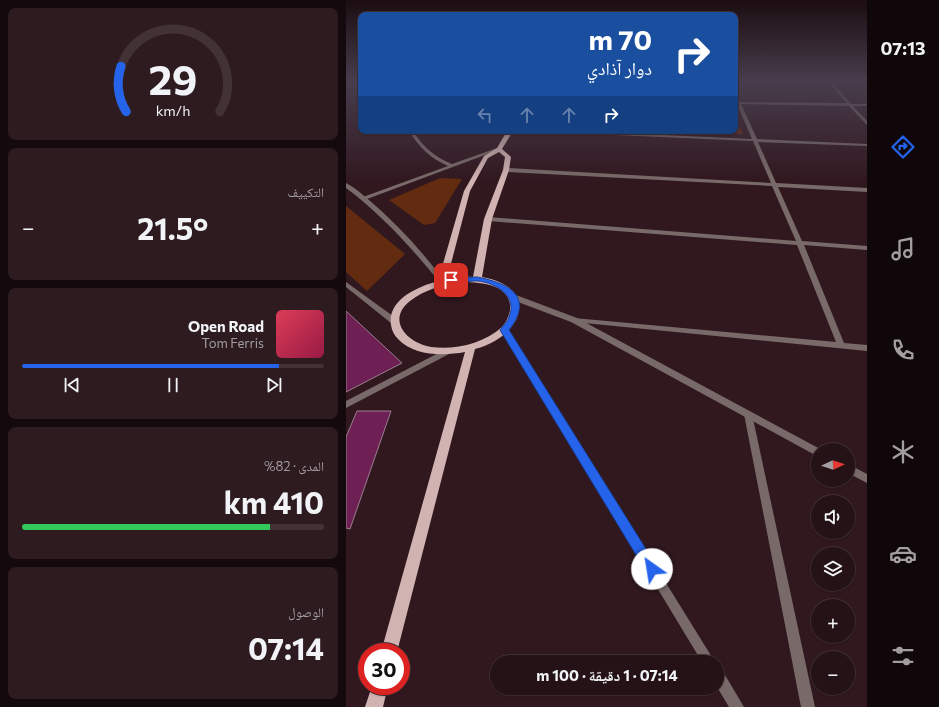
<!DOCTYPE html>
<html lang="ar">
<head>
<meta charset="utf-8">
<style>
  body { margin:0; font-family:Commissioner,"Noto Naskh Arabic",sans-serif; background:#2d1b20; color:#f1f3f6; direction:rtl; height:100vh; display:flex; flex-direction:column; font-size:15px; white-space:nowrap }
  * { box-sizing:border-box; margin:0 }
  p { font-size:13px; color:#a39ea1 }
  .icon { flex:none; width:22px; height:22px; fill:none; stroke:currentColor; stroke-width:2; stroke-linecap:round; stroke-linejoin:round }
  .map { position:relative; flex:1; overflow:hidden; direction:ltr }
  .drawer { display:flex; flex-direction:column; gap:8px; padding:8px; background:#140a0d; width:346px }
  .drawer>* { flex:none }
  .hud { position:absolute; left:12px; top:12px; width:380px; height:122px; border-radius:8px; box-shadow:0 1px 3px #0004,0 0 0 1px #423236; direction:rtl; background:#1a4fa0; color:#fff; overflow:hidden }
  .needle { width:26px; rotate:86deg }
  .fabs { position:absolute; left:465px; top:443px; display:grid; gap:8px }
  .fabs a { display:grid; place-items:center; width:44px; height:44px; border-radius:50%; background:#251217; box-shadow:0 1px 3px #0004,0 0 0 1px #423236; font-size:20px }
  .speed { position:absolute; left:12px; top:643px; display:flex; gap:8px; font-size:20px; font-weight:700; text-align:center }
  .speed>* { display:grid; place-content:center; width:52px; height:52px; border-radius:50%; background:#251217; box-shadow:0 1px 3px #0004,0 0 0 1px #423236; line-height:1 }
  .speed .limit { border:6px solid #d22; background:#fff; color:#111 }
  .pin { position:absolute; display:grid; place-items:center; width:34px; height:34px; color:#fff; margin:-17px; border-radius:8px; box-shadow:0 2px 6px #0006 }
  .me { position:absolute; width:44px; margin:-22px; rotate:328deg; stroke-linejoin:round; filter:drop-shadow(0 0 3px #0008) }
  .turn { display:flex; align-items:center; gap:14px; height:84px; padding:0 20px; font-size:18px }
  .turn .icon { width:52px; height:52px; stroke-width:2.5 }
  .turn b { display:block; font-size:28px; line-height:34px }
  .lanes { display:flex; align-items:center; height:38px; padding:0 20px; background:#0003; justify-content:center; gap:20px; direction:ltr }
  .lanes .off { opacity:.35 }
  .big { font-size:30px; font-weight:700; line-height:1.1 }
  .drawer .card { flex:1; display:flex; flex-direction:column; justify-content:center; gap:6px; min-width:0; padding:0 14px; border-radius:8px; background:#2d1b20 }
  .drawer .dial { align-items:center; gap:0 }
  .dial svg { height:104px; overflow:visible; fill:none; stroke:#423236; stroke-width:7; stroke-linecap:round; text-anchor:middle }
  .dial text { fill:#f1f3f6; stroke:none }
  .song { display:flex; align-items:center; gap:12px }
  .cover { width:48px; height:48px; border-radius:6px; background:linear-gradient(135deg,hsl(350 70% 55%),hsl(340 70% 35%)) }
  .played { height:4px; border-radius:2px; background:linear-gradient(90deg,#2563eb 85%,#423236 85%) }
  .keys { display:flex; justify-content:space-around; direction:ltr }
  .heat { display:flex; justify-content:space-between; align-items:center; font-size:22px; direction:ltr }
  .charge { height:6px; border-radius:3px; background:linear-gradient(90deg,#34c759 82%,#423236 0) }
  .trip { position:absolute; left:144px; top:655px; width:234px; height:40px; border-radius:20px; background:#251217; box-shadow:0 1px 3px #0004,0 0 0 1px #423236; font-weight:700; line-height:40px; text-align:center; direction:rtl }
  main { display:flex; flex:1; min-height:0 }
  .tabs { display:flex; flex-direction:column; width:72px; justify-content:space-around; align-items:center; background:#0f0709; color:#a39ea1 }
  .tabs .icon { width:28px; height:28px }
  .tabs .active { color:#2563eb }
  .tabs b { font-size:18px; color:#f1f3f6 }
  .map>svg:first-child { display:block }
  .green { fill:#632b0f }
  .building { fill:#6e2055; stroke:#997e8e }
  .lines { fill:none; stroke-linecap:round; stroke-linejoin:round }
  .service { fill:#786a68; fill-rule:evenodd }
  .minor { fill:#786a68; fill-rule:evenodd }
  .tertiary { fill:#786a68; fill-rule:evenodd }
  .primary { fill:#d1b3b1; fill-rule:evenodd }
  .route { fill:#2563eb; stroke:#184099 }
</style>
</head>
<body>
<main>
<nav class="tabs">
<b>07:13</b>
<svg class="icon active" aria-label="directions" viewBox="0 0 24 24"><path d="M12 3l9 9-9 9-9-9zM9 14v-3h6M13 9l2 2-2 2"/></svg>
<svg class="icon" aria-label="music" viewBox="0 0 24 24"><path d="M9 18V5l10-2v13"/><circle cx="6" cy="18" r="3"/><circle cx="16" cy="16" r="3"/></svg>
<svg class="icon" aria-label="phone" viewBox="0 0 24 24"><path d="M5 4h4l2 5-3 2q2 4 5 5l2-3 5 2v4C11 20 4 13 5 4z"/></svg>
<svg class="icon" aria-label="climate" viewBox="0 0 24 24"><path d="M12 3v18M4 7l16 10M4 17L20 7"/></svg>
<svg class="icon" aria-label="car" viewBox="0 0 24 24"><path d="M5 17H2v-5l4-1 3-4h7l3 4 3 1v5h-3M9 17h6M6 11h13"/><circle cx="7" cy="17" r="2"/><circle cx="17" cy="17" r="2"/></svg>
<svg class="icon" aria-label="filters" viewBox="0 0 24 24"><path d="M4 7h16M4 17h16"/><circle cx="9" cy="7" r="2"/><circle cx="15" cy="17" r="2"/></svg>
</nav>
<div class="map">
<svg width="521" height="707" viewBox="0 0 521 707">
  <rect width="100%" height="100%" fill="#31181f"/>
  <!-- green -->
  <g class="green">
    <path d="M389 117 397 134 308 131H389Z"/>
    <path d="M94 178 116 179 89 223 78 225 43 200Z"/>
    <path d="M0 206 59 254 21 291 0 272Z"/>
  </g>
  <!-- building -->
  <g class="building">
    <path d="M0 311 56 363 0 392Z"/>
    <path d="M11 411H45L4 529 0 528V437Z"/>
  </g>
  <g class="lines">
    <!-- service -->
    <path class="service" d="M3 82H8L15 86V89Z"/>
    <!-- minor -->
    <g class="minor">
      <path d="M482 82H486L505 104H521V106H507L521 121V125L503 106 395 104 411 139 521 144V146L412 142 430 183 521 188V192L432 187 456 241 521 246V250L458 245 498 343 521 345V351L228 322 224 320 228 318 490 342 451 245 142 221 139 219 142 217 450 241 426 186 160 172 157 170 160 168 425 183 407 141 198 132 196 131H229L406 139 389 99V94L391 95 394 102 501 103Z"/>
      <path d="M63 131H67C77 147 89 157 106 164L151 148 155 149 21 199H17V197L102 166C84 158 73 147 63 131Z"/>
      <path d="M0 282 51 319 52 321 51 323H45L0 287Z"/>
      <path d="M156 328H159L163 330 369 662H356L155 330Z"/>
      <path d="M102 348 105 349 106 351 105 353 0 408V401Z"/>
      <path d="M402 411 405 412 406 414 469 707H455L398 414 399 412Z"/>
      <path d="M371 668 376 670 398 707H383L371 687Z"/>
    </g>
    <!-- tertiary -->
    <g class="tertiary">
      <path d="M0 183C8 187 16 194 23 200 51 224 77 252 99 282L98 283H94C66 248 36 215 0 188Z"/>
      <path d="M164 295H170L231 318 476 450H472V456L469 455 225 322 164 299 163 297Z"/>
      <path d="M502 464 521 474V483L502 473Z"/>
    </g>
    <!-- primary -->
    <g class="primary">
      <path d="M161 131H167L156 149 165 157 163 170 146 219 136 277C196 288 176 337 129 349L51 652H35L119 352C97 356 68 356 52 339 48 335 46 331 45 325 41 300 71 287 92 281L118 191 138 156 151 148ZM153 152 159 157 157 170 138 219 127 277 114 276 101 279 124 191 142 158ZM114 282C131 282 162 283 164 305 165 313 161 321 156 327 137 344 109 350 85 347 61 343 40 320 64 301 78 290 96 285 114 282Z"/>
      <path d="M26 686H42L37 707H19Z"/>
    </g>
  </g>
  <!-- sky -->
  <linearGradient id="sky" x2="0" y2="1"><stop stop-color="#1b0d11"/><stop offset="0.45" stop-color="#483d4d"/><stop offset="1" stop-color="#483d4d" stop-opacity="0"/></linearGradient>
  <rect width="521" height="181" fill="url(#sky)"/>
  <!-- route -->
  <path class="route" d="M131 277C162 283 189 296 163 330L310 565 312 569 310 573 306 575 301 573 154 330C157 326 162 321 163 317 172 296 150 283 132 281 123 280 108 286 101 280L105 278Z"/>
</svg>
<div class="fabs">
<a><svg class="needle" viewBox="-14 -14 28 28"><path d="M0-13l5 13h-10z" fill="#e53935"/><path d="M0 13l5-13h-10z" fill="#a39ea1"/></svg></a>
<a><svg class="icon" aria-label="sound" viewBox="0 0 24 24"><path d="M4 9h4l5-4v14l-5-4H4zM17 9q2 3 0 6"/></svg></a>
<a><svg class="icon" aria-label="layers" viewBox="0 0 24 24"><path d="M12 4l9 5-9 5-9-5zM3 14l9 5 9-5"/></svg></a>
<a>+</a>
<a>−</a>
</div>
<div class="speed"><div class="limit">30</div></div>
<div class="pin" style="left:105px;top:280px;background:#d93025"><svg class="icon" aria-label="arrive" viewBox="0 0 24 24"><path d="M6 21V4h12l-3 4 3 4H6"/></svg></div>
<svg class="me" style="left:306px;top:569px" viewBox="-20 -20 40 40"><circle r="19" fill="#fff"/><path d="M0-13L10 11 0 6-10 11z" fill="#2563eb"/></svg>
<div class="trip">07:14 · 1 دقيقة · 100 m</div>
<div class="hud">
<div class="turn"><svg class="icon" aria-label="right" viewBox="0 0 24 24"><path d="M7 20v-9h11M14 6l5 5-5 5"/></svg><div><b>70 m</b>دوار آذادي</div></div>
<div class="lanes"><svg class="icon off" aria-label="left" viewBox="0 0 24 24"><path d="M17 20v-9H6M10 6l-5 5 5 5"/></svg><svg class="icon off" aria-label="ahead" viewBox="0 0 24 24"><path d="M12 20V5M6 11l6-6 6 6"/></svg><svg class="icon off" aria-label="ahead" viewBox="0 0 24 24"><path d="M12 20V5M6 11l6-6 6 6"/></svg><svg class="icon" aria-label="right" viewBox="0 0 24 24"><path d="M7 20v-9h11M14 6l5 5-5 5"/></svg></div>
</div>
</div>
<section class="drawer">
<div class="card dial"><svg viewBox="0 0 100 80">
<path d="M14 69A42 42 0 1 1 86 69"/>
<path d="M14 69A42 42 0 0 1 10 34" stroke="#2563eb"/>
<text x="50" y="56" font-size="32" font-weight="700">29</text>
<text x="50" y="72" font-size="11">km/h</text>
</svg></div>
<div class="card"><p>التكييف</p>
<div class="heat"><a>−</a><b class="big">21.5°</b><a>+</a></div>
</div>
<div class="card">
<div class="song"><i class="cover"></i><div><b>Open Road</b><p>Tom Ferris</p></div></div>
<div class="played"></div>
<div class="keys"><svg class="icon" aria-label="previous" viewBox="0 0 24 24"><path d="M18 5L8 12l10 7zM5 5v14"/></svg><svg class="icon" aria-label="pause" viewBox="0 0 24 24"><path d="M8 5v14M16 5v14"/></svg><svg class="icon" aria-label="next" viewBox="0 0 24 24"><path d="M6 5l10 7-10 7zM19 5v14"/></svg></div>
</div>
<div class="card"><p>المدى · 82%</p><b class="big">410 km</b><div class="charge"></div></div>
<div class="card"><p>الوصول</p><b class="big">07:14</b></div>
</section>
</main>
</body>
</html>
